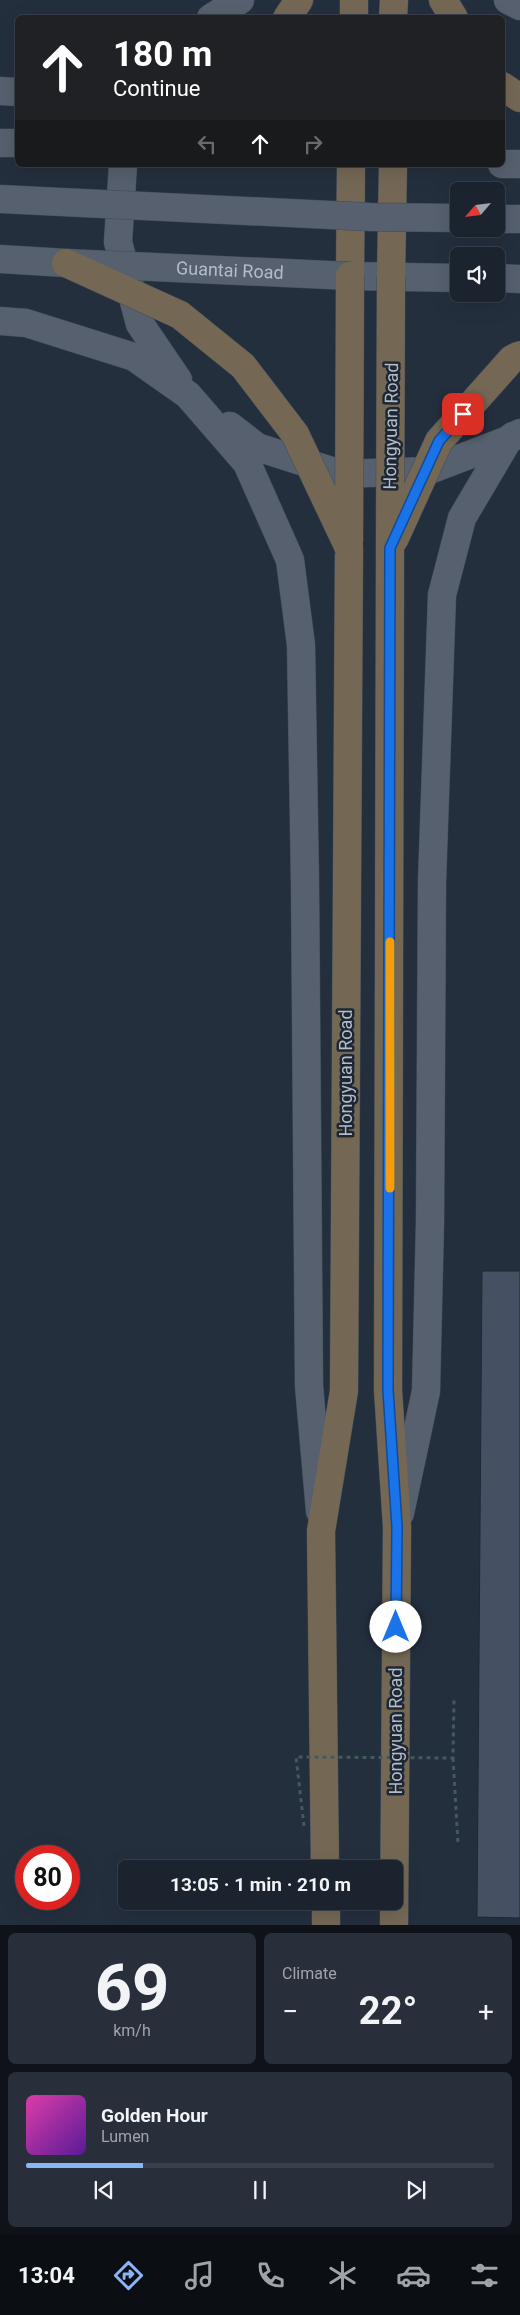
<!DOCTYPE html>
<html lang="en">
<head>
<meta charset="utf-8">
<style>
  body { margin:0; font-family:Roboto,sans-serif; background:#282f3a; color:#f1f3f6; height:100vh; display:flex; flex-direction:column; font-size:19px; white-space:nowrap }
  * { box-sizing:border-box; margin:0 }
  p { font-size:16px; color:#a0a4aa }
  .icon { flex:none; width:28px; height:28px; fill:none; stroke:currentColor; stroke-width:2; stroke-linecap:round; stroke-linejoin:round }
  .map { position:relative; height:1925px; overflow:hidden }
  .panel { display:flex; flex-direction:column; gap:8px; padding:8px; background:#0f1319; flex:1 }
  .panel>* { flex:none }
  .guide { position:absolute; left:15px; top:15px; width:490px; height:152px; border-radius:8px; box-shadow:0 5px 20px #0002,0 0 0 1px #39404a; background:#202124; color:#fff; overflow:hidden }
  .needle { width:32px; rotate:242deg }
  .controls { position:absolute; left:450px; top:182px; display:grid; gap:10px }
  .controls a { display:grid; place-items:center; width:55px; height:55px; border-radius:8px; background:#1b232e; box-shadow:0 5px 20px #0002,0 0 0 1px #39404a; font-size:25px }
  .speed { position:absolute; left:15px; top:1845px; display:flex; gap:10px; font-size:25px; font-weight:700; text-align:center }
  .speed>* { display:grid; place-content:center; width:65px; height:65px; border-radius:50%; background:#1b232e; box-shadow:0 5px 20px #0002,0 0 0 1px #39404a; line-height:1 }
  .speed .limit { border:8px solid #d22; background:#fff; color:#111 }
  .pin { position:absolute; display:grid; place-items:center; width:42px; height:42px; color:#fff; margin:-21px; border-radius:10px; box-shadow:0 2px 8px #0006 }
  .me { position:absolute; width:55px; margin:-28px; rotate:0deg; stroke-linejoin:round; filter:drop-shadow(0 0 4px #0008) }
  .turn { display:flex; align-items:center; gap:18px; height:105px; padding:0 15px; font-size:22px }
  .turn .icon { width:65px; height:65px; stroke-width:2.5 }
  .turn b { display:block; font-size:35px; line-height:42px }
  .lanes { display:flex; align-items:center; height:48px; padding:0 15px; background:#0003; justify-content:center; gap:25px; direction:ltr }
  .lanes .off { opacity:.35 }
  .big { font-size:38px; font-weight:700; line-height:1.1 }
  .panel .widget { flex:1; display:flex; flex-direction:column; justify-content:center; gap:8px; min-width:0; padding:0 18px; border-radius:8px; background:#282f3a }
  .panel .dial { align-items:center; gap:0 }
  .dial b { font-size:65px; line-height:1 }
  .song { display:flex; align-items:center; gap:15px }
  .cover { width:60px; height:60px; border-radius:8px; background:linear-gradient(135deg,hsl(320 70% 55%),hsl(270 70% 35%)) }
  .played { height:5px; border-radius:2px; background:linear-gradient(90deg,#8ab4f8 25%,#39404a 25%) }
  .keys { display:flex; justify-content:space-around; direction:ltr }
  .heat { display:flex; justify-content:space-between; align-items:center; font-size:28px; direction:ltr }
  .panel .tiles { flex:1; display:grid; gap:8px; grid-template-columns:1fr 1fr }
  .widget:last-child { grid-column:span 2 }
  .trip { position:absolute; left:118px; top:1860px; width:285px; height:50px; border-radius:8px; background:#1b232e; box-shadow:0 5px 20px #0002,0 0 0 1px #39404a; font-weight:700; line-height:50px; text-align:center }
  .tabs { display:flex; height:80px; justify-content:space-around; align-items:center; background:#0b0e12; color:#a0a4aa }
  .tabs .icon { width:35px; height:35px }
  .tabs .on { color:#8ab4f8 }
  .tabs b { font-size:22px; color:#f1f3f6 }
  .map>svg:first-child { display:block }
  .building { fill:#455162; stroke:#1f2835 }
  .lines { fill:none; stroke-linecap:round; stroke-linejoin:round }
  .primary-casing { stroke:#414a57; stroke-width:29 }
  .highway-casing { stroke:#434c59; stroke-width:29 }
  .path { stroke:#44595c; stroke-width:3; stroke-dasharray:4 4; stroke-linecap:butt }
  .primary { stroke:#56606e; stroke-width:28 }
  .highway { stroke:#746855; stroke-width:28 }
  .primary-bridge-casing { stroke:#414a57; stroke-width:29; stroke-linecap:butt }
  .highway-bridge-casing { stroke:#434c59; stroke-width:29; stroke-linecap:butt }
  .path-bridge { stroke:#44595c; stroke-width:3; stroke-dasharray:4 4; stroke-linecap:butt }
  .primary-bridge { stroke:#56606e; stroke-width:28 }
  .highway-bridge { stroke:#746855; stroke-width:28 }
  .route-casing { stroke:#114b97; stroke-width:12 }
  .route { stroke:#1a73e8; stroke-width:9 }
  .slow { stroke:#f59e0b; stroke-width:9 }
  .labels { text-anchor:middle; stroke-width:5; stroke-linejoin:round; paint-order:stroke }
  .street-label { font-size:18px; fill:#b4bcc9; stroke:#1d2633 }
</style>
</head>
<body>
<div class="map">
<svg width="520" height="1925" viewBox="0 0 520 1925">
  <rect width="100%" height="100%" fill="#242f3e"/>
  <!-- building -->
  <path class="building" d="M482 1271H520V1918L477 1917Z"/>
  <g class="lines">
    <defs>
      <g id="primary">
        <path d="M508 0 520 6"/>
        <path d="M211 18 240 0"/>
        <path d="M0 91 18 92"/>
        <path d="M0 143H18"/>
        <path d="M502 164H520"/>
        <path d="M123 165 118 242 140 324 178 380"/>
        <path d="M496 219H520"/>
        <path d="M0 259 66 263"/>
        <path d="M350 276 459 278"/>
        <path d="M496 278 520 279"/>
        <path d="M0 321 26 323 134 357 188 395 247 463 290 560 301 645 305 883 309 1386 320 1511"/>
        <path d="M230 426 257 447 341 474 427 471 508 440 513 436"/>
        <path d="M400 1513 426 1391 430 1222 432 882 442 595 462 518 508 440 520 433"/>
      </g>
      <g id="highway">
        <path d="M443 0 454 18"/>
        <path d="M287 18 299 0"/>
        <path d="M354 18V0"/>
        <path d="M393 18 394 0"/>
        <path d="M502 86 520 98"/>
        <path d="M350 276 351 165"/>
        <path d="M391 277 393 165"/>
        <path d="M390 548 388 1390 397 1527 394 1925"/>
        <path d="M325 1869 321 1531 344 1391 349 548"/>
        <path d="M326 1901V1925"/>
      </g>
    </defs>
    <!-- primary casing -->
    <use href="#primary" class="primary-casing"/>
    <!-- highway casing -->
    <use href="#highway" class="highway-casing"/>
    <!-- path -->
    <path class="path" d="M453 1758 458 1843"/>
    <!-- primary -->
    <use href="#primary" class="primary"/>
    <!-- highway -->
    <use href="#highway" class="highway"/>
    <defs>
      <g id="primary-bridge">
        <path d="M0 199 371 217 459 218"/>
        <path id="s1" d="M66 263 350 276"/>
      </g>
      <g id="highway-bridge">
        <path d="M66 263 180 315 243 366 295 434 349 548"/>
        <path d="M394 540 439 441 512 359 520 355"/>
        <path d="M349 542 350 276"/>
        <path d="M390 548 391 277"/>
      </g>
    </defs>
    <!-- primary-bridge casing -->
    <use href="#primary-bridge" class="primary-bridge-casing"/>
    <!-- highway-bridge casing -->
    <use href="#highway-bridge" class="highway-bridge-casing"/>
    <!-- path-bridge -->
    <path class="path-bridge" d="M304 1826 296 1757 453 1758 454 1699"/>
    <!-- primary-bridge -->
    <use href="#primary-bridge" class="primary-bridge"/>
    <!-- highway-bridge -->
    <use href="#highway-bridge" class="highway-bridge"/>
  </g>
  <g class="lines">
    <defs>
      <path id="route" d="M396 1627 397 1527 388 1390 390 548 439 441 463 414"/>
    </defs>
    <!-- route casing -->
    <use href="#route" class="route-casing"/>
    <!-- route -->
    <use href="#route" class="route"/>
    <!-- slow -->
    <path class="slow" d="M390 942V1188"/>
  </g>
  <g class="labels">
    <!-- street labels -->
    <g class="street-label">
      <text dy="6" stroke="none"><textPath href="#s1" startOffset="164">Guantai Road</textPath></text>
      <text transform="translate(391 426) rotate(-89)" y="6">Hongyuan Road</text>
      <text transform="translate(346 1073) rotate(-90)" y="6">Hongyuan Road</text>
      <text transform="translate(396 1731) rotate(-90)" y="6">Hongyuan Road</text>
    </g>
  </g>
</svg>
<div class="controls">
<a><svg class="needle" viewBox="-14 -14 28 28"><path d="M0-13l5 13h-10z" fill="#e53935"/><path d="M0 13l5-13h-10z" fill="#a0a4aa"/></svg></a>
<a><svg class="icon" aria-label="sound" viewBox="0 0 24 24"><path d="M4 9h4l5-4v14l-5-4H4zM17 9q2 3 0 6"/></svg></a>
</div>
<div class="speed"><div class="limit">80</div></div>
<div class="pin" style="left:463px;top:414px;background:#d93025"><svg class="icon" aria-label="arrive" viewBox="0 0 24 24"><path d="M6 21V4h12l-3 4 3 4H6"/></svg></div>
<svg class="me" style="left:396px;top:1627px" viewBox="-20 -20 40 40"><circle r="19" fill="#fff"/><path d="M0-13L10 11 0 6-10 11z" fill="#1a73e8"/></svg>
<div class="trip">13:05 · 1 min · 210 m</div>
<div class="guide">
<div class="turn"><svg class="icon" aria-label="ahead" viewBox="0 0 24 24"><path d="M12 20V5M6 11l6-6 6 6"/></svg><div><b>180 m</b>Continue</div></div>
<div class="lanes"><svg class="icon off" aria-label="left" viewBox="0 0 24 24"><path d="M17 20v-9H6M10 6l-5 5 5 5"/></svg><svg class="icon" aria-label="ahead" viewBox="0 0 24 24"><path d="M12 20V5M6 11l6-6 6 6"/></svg><svg class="icon off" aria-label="right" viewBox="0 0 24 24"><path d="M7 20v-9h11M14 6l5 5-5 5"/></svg></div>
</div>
</div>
<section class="panel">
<div class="tiles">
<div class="widget dial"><b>69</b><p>km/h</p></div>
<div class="widget"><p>Climate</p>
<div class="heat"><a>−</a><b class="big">22°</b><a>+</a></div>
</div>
<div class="widget">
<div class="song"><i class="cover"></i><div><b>Golden Hour</b><p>Lumen</p></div></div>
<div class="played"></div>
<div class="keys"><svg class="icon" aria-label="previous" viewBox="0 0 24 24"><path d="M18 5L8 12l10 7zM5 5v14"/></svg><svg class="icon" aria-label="pause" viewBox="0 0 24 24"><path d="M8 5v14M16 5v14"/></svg><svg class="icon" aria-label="next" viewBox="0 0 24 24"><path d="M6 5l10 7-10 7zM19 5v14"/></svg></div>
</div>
</div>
</section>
<nav class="tabs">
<b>13:04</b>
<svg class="icon on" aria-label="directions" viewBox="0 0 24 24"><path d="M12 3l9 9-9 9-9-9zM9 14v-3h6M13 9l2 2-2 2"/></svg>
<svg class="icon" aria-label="music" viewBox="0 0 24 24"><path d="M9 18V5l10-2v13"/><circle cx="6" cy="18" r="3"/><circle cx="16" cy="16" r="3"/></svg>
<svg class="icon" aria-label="phone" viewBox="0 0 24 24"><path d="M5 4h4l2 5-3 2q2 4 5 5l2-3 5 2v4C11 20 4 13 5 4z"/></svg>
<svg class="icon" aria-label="climate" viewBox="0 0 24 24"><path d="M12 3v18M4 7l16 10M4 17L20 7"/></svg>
<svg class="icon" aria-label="car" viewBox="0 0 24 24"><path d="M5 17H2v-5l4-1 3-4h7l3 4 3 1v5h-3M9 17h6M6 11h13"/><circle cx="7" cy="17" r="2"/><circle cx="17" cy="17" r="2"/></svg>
<svg class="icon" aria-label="filters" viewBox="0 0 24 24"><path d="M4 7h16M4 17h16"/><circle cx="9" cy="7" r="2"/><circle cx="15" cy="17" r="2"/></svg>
</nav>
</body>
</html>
